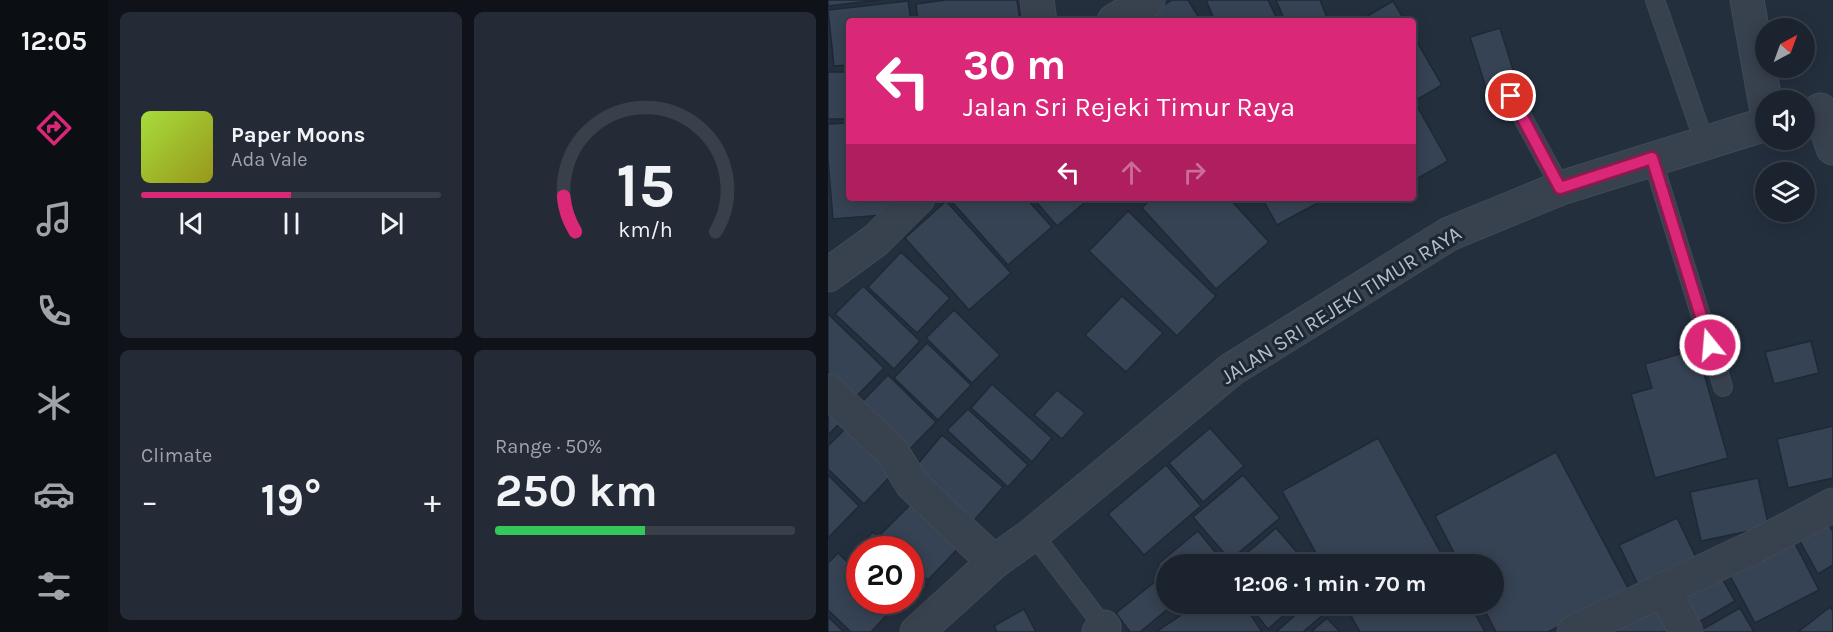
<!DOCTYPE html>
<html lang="en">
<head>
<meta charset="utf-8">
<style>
  body { margin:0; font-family:Karla,sans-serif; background:#242b36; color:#f1f3f6; height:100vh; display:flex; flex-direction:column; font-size:22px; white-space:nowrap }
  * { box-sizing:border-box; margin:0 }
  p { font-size:20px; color:#a0a4aa }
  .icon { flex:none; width:33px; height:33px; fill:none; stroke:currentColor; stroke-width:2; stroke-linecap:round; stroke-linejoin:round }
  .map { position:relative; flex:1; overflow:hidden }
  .drawer { display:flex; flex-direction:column; gap:12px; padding:12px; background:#0f1319; width:720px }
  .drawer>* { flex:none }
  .top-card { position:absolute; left:18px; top:18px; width:570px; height:183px; border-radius:6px; box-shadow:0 3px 15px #0003,0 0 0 2px #39404a; background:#db2777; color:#fff; overflow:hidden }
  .needle { width:39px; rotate:41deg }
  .fabs { position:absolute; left:927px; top:18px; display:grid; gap:12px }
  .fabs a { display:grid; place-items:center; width:60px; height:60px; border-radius:50%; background:#1b232e; box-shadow:0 3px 15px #0003,0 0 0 2px #39404a; font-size:30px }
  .speed { position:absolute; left:18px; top:536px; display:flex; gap:12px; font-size:30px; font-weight:700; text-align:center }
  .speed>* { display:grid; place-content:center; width:78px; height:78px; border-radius:50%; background:#1b232e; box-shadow:0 3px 15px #0003,0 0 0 2px #39404a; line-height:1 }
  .speed .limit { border:9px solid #d22; background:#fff; color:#111 }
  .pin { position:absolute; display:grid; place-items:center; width:51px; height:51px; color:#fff; margin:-26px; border:3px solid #fff; border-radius:50%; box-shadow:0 2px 6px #0007 }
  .me { position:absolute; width:66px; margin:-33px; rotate:343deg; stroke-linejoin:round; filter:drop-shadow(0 0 4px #0008) }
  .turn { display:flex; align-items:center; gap:21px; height:126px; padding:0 18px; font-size:27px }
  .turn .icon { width:78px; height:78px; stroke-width:2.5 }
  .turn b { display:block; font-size:42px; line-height:51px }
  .lanes { display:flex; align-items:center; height:57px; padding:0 18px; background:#0003; justify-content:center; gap:30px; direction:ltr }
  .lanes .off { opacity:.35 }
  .big { font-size:45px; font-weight:700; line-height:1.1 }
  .drawer .tile { flex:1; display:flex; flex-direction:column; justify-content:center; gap:9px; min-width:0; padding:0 21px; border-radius:9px; background:#242b36 }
  .drawer .dial { align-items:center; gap:0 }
  .dial svg { height:156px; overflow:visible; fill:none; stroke:#39404a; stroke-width:7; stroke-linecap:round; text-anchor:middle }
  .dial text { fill:#f1f3f6; stroke:none }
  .song { display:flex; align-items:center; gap:18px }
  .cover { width:72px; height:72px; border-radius:9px; background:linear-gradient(135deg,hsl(80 70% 55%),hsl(60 70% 35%)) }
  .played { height:6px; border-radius:3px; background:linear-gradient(90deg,#db2777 50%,#39404a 50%) }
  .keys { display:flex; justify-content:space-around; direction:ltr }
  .heat { display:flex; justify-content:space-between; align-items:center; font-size:33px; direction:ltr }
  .charge { height:9px; border-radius:4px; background:linear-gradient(90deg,#34c759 50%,#39404a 0) }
  .drawer .tiles { flex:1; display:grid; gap:12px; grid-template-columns:repeat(2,1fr) }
  .trip { position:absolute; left:328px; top:554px; width:348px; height:60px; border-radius:30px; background:#1b232e; box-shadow:0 3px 15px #0003,0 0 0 2px #39404a; font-weight:700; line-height:60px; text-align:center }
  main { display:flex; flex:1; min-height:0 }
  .dock { display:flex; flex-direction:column; width:108px; justify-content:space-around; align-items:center; background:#0b0e12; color:#a0a4aa }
  .dock .icon { width:42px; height:42px }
  .dock .on { color:#db2777 }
  .dock b { font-size:27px; color:#f1f3f6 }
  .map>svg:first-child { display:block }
  .building { fill:#364354; stroke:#1f2835; stroke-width:1.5 }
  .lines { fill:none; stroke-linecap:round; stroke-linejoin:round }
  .service-casing { stroke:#414a57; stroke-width:20 }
  .minor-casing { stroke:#414a57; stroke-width:35 }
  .service { stroke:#38414e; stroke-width:18 }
  .minor { stroke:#38414e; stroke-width:33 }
  .route-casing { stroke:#8e194d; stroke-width:15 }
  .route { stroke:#db2777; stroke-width:10 }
  .labels { text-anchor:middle; stroke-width:6; stroke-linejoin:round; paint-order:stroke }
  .street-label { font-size:21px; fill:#b4bcc9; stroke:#1d2633 }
</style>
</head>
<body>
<main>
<nav class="dock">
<b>12:05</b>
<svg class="icon on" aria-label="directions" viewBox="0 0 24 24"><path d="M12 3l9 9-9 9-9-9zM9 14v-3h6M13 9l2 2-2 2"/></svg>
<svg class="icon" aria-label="music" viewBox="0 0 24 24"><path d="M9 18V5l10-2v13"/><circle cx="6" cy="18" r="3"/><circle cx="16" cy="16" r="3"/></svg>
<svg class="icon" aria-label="phone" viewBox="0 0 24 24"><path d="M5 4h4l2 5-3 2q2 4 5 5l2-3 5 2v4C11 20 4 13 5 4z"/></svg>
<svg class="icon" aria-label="climate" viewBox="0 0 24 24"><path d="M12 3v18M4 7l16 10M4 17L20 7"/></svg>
<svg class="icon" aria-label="car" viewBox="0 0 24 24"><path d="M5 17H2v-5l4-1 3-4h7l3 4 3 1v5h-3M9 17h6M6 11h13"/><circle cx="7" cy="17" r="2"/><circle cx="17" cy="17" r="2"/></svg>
<svg class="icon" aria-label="filters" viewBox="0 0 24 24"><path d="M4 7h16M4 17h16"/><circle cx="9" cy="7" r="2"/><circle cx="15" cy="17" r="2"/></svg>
</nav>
<section class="drawer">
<div class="tiles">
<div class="tile">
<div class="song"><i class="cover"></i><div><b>Paper Moons</b><p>Ada Vale</p></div></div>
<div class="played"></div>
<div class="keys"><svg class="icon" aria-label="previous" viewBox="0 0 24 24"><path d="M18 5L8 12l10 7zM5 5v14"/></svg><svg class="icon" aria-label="pause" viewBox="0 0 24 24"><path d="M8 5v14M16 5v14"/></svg><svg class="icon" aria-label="next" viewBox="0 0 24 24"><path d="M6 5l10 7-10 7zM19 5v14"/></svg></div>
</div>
<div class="tile dial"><svg viewBox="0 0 100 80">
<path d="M14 69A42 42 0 1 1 86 69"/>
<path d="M14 69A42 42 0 0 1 8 51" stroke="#db2777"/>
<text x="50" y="56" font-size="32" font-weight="700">15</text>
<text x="50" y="72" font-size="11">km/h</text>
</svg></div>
<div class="tile"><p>Climate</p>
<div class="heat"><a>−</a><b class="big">19°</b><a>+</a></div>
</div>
<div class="tile"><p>Range · 50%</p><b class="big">250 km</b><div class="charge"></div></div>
</div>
</section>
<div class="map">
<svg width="1005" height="632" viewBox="0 0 1005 632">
  <rect width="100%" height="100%" fill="#242f3e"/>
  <!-- building -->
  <g class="building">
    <path d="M0 0H51L0 6Z"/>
    <path d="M118 0H189L192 21H90L88 4Z"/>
    <path d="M344 0H360L373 21H309Z"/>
    <path d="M378 0H440L450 21H387Z"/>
    <path d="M448 0H492L500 20 457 21Z"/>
    <path d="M80 1 83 21H21V65L6 66 0 10Z"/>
    <path d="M565 1 577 21H531Z"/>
    <path d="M672 28 688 79 658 88 642 37Z"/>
    <path d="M585 35 614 85 585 102Z"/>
    <rect x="0" y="72" width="21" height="47"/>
    <path d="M590 108 620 161 585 181V110Z"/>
    <path d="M21 123V198H66L68 214 5 219 0 160V124Z"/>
    <path d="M131 198H198L224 227 180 265 125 203Z"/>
    <path d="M205 198H262L229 226Z"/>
    <path d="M324 198H401L441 242 388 289 314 208Z"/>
    <path d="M434 198H499L449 225Z"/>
    <path d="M118 201 183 273 141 310 77 238Z"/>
    <path d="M300 211 388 296 349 336 261 251Z"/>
    <path d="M73 252 122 298 89 333 40 287Z"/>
    <path d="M35 286 92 341 66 369 7 314Z"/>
    <path d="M294 296 335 333 298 372 257 335Z"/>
    <path d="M126 310 172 355 144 383 98 338Z"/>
    <path d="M0 314 56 368 24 401 0 378Z"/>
    <path d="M983 341 991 373 946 384 937 352Z"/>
    <path d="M99 343 143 385 110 420 66 378Z"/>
    <path d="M869 349 900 458 827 478 803 394 824 388 817 364Z"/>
    <path d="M60 375 108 422 76 455 28 408Z"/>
    <path d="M164 384 224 438 204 462 143 408Z"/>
    <path d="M229 390 257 413 234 439 206 415Z"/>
    <path d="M0 404 16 419 0 435Z"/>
    <path d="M140 409 200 465 180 487 119 430Z"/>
    <path d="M23 423 70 468 36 504 0 469V446Z"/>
    <path d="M1005 426V478L960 488 949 439Z"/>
    <path d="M382 428 416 466 375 502 341 463Z"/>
    <path d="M114 435 175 487 143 524 83 472Z"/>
    <path d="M550 438 619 564H494L454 491Z"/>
    <path d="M728 452 801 590 720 632H668L653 603H666V564H632L607 516Z"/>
    <path d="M338 465 373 506 316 555 280 514Z"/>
    <path d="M0 475 31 506 0 538Z"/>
    <path d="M415 475 452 518 402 560 365 517Z"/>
    <path d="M930 478 941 527 873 541 862 492Z"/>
    <path d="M91 496 137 541 100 580 82 563V549H69L53 534Z"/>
    <path d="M996 516 1005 532V565L990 574 967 532Z"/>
    <path d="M849 518 872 566 814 593 791 545Z"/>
    <path d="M448 528 474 558 466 564H406Z"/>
    <path d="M370 531 397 564H339V575L330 564Z"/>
    <path d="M45 532 62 549H32V571L19 559Z"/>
    <path d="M962 534 991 590 927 623 898 568Z"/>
    <path d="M10 553 32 574V600H59L66 607 43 632H23L0 610V563Z"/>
    <path d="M888 568 907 601 864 626 844 593Z"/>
    <path d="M82 569 99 586 74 612 61 600H82Z"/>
    <path d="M333 577 339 584V603H347L312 632H302L288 613Z"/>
    <path d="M833 600 849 632H789L784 623Z"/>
    <path d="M371 603H415L434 632H328Z"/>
    <path d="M428 603H470L440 629 423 608Z"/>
    <path d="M481 603H502L505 606 475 632H448Z"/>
    <path d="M516 603H641L657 632H532Z"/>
    <path d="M1002 607 1005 611V632H970Z"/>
    <path d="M912 608 926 632H870Z"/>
    <path d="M196 609 208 632H169L166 626Z"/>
    <path d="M0 617 16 632H0Z"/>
    <path d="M499 618 512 632H483Z"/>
  </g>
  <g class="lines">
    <defs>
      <g id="service">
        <path d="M827 0 876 141"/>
        <path d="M683 96 733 188"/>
        <path d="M824 158 895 387"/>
        <path d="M205 534 276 627"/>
      </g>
      <g id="minor">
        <path d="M209 0 212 21"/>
        <path d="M919 0 938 106"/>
        <path d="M286 21 320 0"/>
        <path d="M992 110 1005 148"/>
        <path d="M0 275 48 240 90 198"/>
        <path d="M0 391 64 452 84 484 166 562"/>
        <path d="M836 589 858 632"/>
        <path d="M89 632 166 562 205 534 404 369 621 234 733 188 938 124"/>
        <path d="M271 632 276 627"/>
        <path d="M746 632 926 547 1005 505"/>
      </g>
    </defs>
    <!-- service casing -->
    <use href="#service" class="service-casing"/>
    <!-- minor casing -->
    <use href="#minor" class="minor-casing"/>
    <!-- service -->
    <use href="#service" class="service"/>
    <!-- minor -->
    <use href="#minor" class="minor"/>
  </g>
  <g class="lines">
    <defs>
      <path id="route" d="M683 96 732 188 824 158 882 345"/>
    </defs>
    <!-- route casing -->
    <use href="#route" class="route-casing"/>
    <!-- route -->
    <use href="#route" class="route"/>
  </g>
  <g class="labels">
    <!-- street labels -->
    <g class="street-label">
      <text transform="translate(513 305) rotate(-32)" y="7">JALAN SRI REJEKI TIMUR RAYA</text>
    </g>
  </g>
</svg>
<div class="fabs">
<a><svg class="needle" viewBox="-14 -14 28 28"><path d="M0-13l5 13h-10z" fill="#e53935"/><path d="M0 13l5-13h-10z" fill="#a0a4aa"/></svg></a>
<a><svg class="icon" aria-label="sound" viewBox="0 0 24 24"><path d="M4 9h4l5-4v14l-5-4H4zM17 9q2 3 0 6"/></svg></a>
<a><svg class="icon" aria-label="layers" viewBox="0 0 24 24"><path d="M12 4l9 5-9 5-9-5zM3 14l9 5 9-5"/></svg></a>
</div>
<div class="speed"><div class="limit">20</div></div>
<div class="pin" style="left:683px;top:96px;background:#d93025"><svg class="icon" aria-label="arrive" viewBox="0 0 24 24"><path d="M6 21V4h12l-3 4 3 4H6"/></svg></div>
<svg class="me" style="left:882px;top:345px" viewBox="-20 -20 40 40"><circle r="17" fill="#db2777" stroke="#fff" stroke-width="3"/><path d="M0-11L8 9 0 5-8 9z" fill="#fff"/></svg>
<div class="trip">12:06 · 1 min · 70 m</div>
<div class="top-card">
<div class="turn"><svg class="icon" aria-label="left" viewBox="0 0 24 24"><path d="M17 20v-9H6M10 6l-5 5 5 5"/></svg><div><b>30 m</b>Jalan Sri Rejeki Timur Raya</div></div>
<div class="lanes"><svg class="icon" aria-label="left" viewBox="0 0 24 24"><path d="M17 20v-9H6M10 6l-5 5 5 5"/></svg><svg class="icon off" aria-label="ahead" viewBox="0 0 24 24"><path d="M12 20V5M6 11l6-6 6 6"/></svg><svg class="icon off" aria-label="right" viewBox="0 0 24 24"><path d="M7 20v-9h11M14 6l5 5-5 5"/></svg></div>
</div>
</div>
</main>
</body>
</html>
